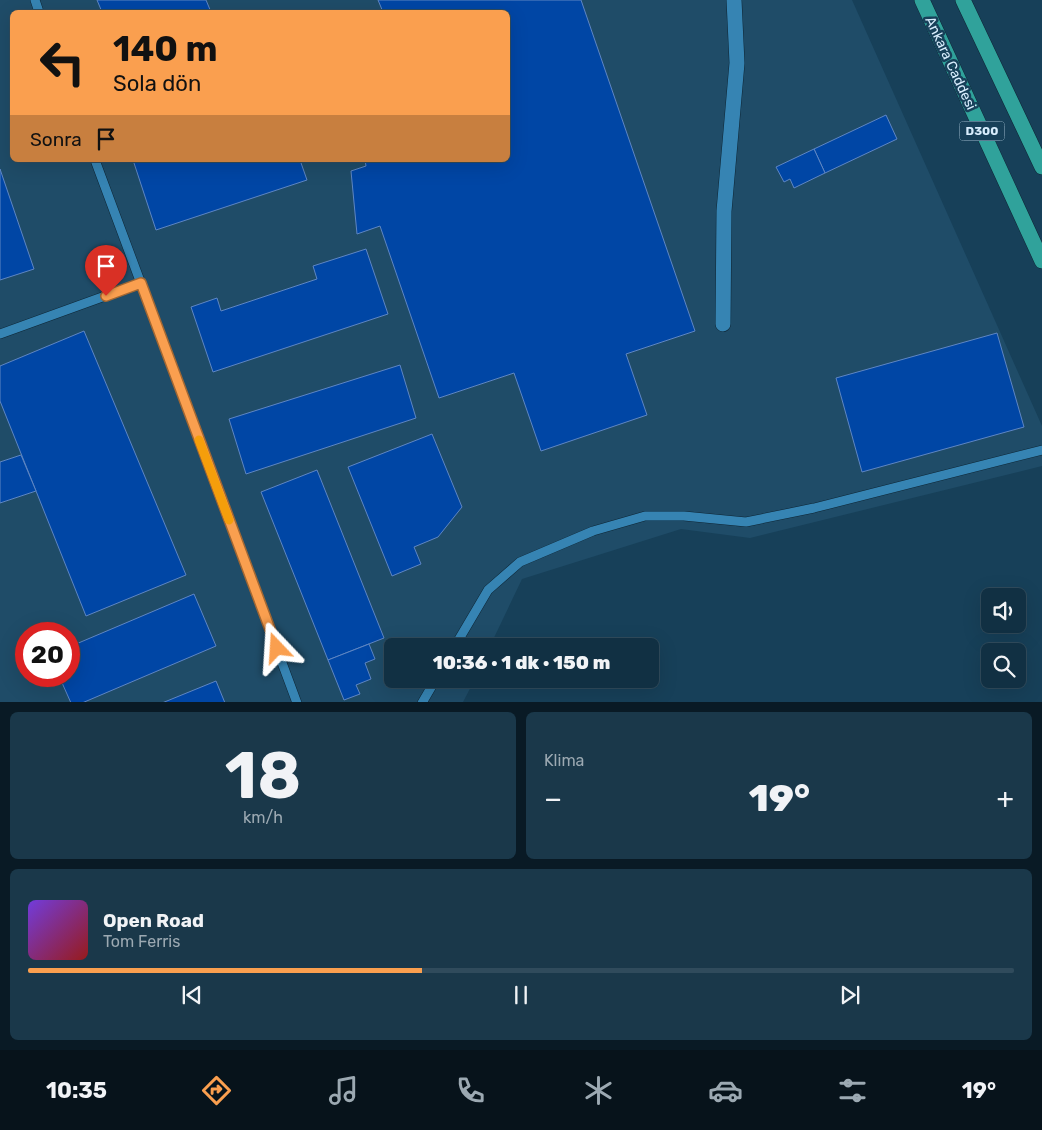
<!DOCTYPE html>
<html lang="tr">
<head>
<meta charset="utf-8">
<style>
  body { margin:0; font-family:Rubik,sans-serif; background:#1a384a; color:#f1f3f6; height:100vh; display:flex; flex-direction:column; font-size:19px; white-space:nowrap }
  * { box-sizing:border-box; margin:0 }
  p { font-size:16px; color:#9ca9b2 }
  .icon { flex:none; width:28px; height:28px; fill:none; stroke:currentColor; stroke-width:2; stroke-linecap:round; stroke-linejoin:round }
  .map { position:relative; height:702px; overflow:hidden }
  .details { display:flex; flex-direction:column; gap:10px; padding:10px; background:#091a25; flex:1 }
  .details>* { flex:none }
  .guide { position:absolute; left:10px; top:10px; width:500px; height:152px; border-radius:8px; box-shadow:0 5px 20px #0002,0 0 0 1px #304b5c; background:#fa9f4f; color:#111; overflow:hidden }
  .tools { position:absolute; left:981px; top:588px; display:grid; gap:10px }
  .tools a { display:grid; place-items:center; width:45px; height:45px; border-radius:8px; background:#113043; box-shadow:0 5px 20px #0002,0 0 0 1px #304b5c; font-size:25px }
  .speed { position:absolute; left:15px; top:622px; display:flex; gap:10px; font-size:25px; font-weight:700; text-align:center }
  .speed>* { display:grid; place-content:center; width:65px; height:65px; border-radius:50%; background:#113043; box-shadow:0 5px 20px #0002,0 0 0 1px #304b5c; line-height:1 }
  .speed .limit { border:8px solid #d22; background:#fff; color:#111 }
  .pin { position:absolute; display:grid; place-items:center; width:42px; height:42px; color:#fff; margin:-51px -21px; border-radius:50% 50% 50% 0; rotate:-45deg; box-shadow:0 0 5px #0007 }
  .pin .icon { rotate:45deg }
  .me { position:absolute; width:55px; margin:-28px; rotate:340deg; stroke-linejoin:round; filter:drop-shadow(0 0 4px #0008) }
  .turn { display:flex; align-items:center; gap:18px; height:105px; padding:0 20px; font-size:22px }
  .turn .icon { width:65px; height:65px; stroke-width:2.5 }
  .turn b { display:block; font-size:35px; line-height:42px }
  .then { display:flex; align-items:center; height:48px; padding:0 20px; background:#0003; gap:10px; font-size:19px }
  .big { font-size:38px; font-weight:800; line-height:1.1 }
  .details .card { flex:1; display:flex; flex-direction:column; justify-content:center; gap:8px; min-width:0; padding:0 18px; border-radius:8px; background:#1a384a }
  .details .dial { align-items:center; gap:0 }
  .dial b { font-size:65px; line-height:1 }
  .song { display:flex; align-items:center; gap:15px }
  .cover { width:60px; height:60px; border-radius:8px; background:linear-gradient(135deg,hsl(260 70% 55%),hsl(0 70% 35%)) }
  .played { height:5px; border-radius:2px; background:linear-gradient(90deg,#fa9f4f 40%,#304b5c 40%) }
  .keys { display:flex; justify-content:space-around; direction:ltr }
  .heat { display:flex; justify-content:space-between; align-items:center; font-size:28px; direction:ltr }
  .details .tiles { flex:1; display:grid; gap:10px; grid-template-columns:1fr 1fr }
  .card:last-child { grid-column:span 2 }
  .trip { position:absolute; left:384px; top:638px; width:275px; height:50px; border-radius:8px; background:#113043; box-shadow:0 5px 20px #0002,0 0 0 1px #304b5c; font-weight:800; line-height:50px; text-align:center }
  .tabs { display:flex; height:80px; justify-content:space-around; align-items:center; background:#07131b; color:#9ca9b2 }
  .tabs .icon { width:35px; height:35px }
  .tabs .active { color:#fa9f4f }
  .tabs b { font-size:22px; color:#f1f3f6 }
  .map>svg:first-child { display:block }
  .built { fill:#1f4c68; fill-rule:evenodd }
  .building { fill:#0046a5; stroke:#5e86c4 }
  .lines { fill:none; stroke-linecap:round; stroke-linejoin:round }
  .service-casing { stroke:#0d2534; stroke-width:10 }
  .minor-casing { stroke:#0d2534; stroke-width:16 }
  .trunk-casing { stroke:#0d2534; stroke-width:16 }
  .service { stroke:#3684b3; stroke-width:9 }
  .minor { stroke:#3684b3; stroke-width:15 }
  .trunk { stroke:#30a29b; stroke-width:15 }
  .route-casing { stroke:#a26733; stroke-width:12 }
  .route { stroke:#fa9f4f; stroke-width:9 }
  .slow { stroke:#f59e0b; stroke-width:9 }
  .labels { text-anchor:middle; stroke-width:5; stroke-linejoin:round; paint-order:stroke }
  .shield { fill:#174059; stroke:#9eb9cc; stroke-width:1 }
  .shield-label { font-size:12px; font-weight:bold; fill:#d8edfd }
  .street-label { font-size:14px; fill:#d8edfd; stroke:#174059 }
</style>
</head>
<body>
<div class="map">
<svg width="1042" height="703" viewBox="0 0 1042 703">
  <rect width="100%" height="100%" fill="#174059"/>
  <!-- built -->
  <path class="built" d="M0 0H852L1042 426V466L750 538 681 529 522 579 490 646H392V679H475L463 702 0 703ZM12 12H508V160H12ZM26 634H69V676H26Z"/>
  <!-- building -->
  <g class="building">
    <path d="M97 0H206L211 12H102Z"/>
    <path d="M378 0H581L695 331 626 354 647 415 541 451 514 373 439 398 380 226 357 234 351 171 366 166 365 160H508V12H383Z"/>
    <path d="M886 115 897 139 825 173 814 149Z"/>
    <path d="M814 149 825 173 794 188 790 179 784 182 776 167Z"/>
    <path d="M133 160H300L307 180 156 230Z"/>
    <path d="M0 169 34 269 0 280Z"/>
    <path d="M366 249 388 314 213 372 191 307 217 298 221 311 317 279 313 266Z"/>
    <path d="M84 331 186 575 86 616 0 401V366Z"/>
    <path d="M997 333 1024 427 862 472 836 378Z"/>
    <path d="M400 365 416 418 246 474 229 419Z"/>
    <path d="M432 434 462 507 438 537 414 547 421 564 392 576 348 467Z"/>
    <path d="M21 455 36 491 0 503V462Z"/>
    <path d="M317 470 384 638 328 660 261 492Z"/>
    <path d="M194 594 216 646 82 703H71L59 676H69V647Z"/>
    <path d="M369 644 375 659 365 663 371 679 356 685 360 694 344 700 328 660Z"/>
    <path d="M216 681 225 703H162Z"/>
  </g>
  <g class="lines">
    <defs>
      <g id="service">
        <path d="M35 0 39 12"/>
        <path d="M95 160 297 703"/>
        <path d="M0 334 141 283"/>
        <path d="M455 646 488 590 520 562 593 531 645 516H684L746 522 814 508 1042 450"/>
        <path d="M422 703 436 679"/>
      </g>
      <path id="minor" d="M723 324 724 211 737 63 734 0"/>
      <g id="trunk">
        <path d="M922 0 1042 261"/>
        <path d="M963 0 1042 167"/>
      </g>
    </defs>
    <!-- service casing -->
    <use href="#service" class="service-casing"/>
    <!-- minor casing -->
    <use href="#minor" class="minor-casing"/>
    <!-- trunk casing -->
    <use href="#trunk" class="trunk-casing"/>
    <!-- service -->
    <use href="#service" class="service"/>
    <!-- minor -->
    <use href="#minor" class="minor"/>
    <!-- trunk -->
    <use href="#trunk" class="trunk"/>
  </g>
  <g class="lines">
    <defs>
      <path id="route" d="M106 296 141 283 277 648"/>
    </defs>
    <!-- route casing -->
    <use href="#route" class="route-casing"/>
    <!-- route -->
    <use href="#route" class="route"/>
    <!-- slow -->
    <path class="slow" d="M199 440 229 520"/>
  </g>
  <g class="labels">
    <!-- shield labels -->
    <rect class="shield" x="959.5" y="121.5" width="45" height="19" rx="4"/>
    <g class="shield-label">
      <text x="982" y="135">D300</text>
    </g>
    <!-- street labels -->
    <g class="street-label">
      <text transform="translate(951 63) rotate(65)" y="5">Ankara Caddesi</text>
    </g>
  </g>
</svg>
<div class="tools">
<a><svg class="icon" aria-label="sound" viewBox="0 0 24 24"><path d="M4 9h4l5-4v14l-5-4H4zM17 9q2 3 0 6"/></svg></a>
<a><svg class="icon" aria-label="search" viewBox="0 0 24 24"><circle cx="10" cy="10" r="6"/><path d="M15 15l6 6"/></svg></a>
</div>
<div class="speed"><div class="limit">20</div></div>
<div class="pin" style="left:106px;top:296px;background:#d93025"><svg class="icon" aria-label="arrive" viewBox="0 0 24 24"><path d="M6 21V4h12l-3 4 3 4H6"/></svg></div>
<svg class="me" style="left:277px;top:648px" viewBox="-20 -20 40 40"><path d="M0-17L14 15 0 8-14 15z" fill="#fa9f4f" stroke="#fff" stroke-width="4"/></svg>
<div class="trip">10:36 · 1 dk · 150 m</div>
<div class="guide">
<div class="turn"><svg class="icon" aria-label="left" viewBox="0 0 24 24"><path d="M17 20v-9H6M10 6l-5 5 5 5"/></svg><div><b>140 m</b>Sola dön</div></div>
<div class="then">Sonra<svg class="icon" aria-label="arrive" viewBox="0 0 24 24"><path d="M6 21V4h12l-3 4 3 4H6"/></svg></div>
</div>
</div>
<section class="details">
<div class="tiles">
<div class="card dial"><b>18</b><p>km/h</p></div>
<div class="card"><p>Klima</p>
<div class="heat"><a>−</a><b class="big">19°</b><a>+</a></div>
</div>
<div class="card">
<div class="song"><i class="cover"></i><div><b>Open Road</b><p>Tom Ferris</p></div></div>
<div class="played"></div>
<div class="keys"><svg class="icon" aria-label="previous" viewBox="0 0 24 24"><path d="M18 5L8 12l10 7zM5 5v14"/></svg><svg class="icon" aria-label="pause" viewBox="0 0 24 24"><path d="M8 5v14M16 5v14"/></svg><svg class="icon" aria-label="next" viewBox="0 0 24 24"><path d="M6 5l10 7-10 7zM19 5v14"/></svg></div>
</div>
</div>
</section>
<nav class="tabs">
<b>10:35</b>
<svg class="icon active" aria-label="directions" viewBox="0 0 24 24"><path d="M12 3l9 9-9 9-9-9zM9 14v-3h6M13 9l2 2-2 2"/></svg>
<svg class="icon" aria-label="music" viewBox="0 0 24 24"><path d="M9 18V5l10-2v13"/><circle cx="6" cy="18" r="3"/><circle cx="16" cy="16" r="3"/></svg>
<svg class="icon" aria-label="phone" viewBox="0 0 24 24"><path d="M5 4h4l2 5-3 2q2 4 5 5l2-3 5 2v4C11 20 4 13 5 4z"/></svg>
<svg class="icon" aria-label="climate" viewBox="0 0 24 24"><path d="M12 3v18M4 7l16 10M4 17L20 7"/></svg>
<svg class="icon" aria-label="car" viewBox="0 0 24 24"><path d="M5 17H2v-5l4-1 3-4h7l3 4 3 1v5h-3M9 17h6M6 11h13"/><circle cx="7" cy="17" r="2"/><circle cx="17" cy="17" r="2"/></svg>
<svg class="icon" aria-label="filters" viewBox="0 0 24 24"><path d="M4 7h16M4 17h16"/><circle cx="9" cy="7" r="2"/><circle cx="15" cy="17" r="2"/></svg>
<b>19°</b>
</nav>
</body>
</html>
